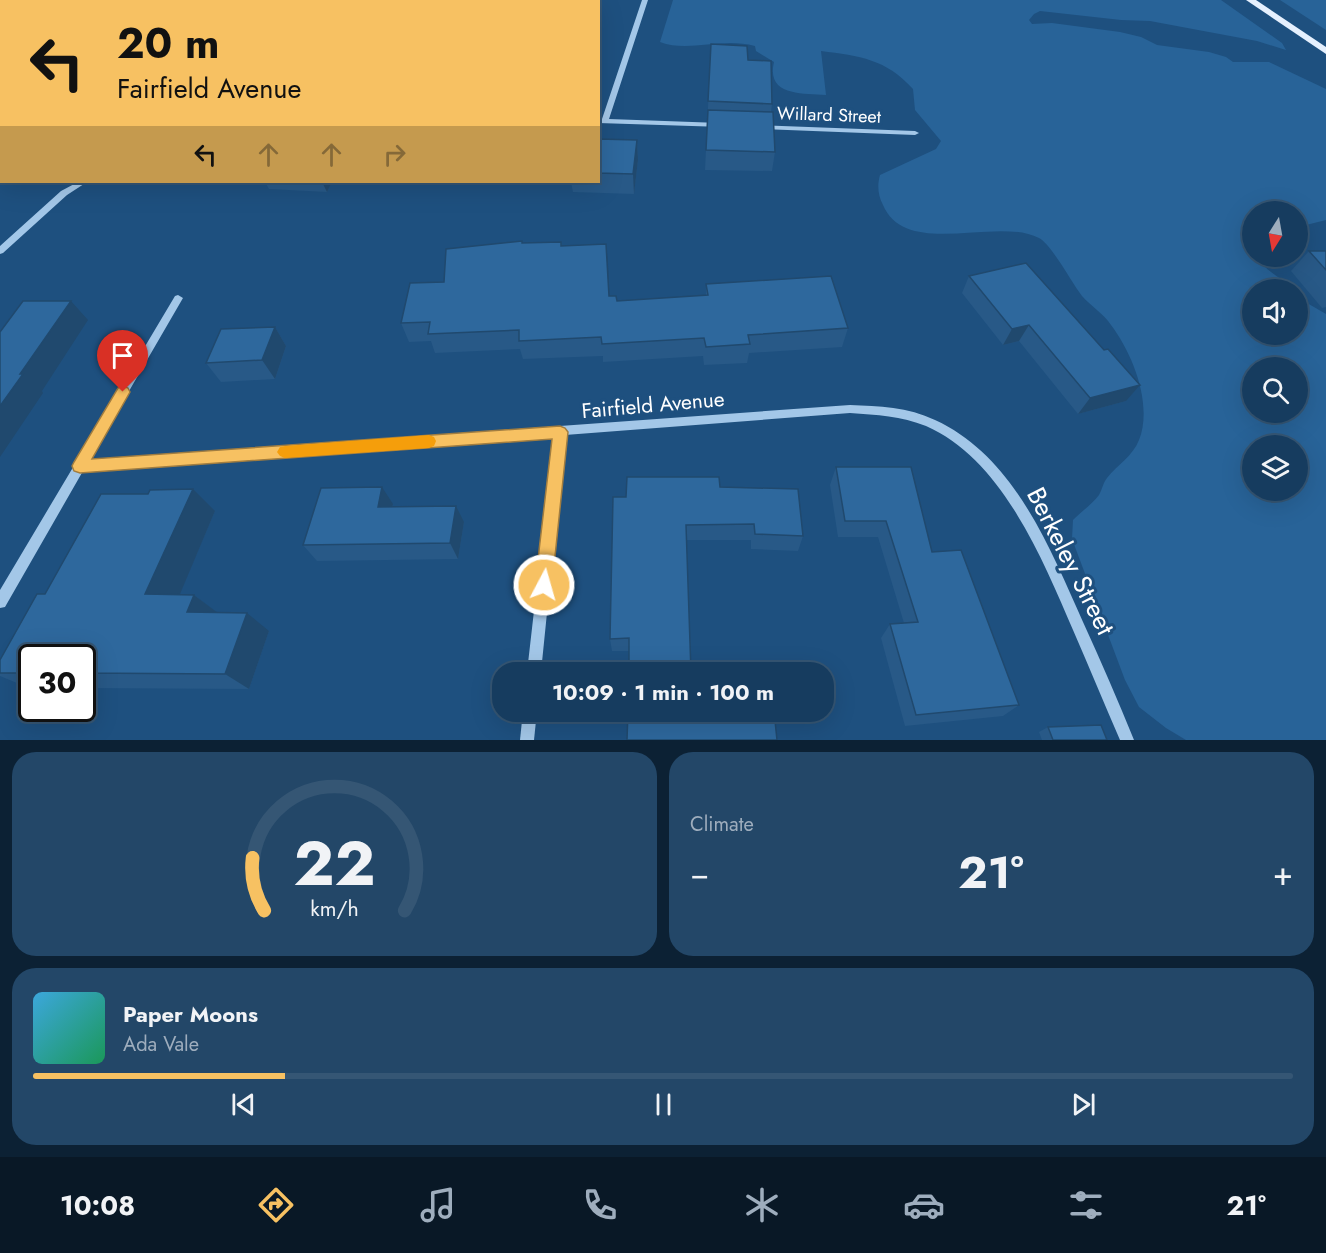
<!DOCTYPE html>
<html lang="en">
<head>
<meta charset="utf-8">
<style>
  body { margin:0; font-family:Jost,sans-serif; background:#234768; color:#f1f3f6; height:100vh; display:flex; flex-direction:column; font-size:22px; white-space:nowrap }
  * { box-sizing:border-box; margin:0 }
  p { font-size:20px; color:#9eadbd }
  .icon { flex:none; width:33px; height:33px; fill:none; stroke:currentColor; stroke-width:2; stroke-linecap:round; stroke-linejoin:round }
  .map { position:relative; height:740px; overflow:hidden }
  .side { display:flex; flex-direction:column; gap:12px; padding:12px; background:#0c2134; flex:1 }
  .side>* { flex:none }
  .guide { position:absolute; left:0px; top:0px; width:600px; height:183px; box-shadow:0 6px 24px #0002,0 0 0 2px #355674; background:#f7c162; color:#111; overflow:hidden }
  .needle { width:39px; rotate:191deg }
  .tools { position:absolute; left:1242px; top:201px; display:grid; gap:12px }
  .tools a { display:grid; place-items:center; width:66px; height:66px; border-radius:50%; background:#163c5f; box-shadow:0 6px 24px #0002,0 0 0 2px #355674; font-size:30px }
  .speed { position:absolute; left:18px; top:644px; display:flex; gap:12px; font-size:30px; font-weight:700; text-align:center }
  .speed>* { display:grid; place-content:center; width:78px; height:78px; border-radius:50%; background:#163c5f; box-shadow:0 6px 24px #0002,0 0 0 2px #355674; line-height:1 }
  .speed .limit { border:3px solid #111; border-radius:9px; background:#fff; color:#111 }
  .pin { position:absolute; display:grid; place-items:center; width:51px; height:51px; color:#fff; margin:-62px -26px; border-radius:50% 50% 50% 0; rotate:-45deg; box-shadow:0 0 6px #0007 }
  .pin .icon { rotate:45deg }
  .me { position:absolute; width:66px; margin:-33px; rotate:6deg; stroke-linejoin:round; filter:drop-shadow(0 0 4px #0008) }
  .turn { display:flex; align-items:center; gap:21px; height:126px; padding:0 18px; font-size:27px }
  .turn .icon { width:78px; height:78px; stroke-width:2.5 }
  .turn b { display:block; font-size:42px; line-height:51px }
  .lanes { display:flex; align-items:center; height:57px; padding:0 18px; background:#0003; justify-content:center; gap:30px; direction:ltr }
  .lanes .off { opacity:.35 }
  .big { font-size:45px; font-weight:700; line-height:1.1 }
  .side .widget { flex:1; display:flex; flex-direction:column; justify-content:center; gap:9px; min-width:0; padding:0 21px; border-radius:24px; background:#234768 }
  .side .dial { align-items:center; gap:0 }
  .dial svg { height:156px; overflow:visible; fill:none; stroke:#355674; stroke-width:7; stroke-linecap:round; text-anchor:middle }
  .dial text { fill:#f1f3f6; stroke:none }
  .song { display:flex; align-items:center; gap:18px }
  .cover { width:72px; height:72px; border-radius:9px; background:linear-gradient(135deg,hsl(200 70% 55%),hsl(150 70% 35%)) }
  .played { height:6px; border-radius:3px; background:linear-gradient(90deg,#f7c162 20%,#355674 20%) }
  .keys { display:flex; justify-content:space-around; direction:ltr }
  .heat { display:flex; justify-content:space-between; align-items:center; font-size:33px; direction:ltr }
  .side .tiles { flex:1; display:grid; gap:12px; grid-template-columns:1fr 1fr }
  .widget:last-child { grid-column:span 2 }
  .trip { position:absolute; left:492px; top:662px; width:342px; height:60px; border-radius:24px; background:#163c5f; box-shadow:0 6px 24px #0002,0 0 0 2px #355674; font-weight:700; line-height:60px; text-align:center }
  .tabs { display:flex; height:96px; justify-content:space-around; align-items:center; background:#091826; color:#9eadbd }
  .tabs .icon { width:42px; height:42px }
  .tabs .selected { color:#f7c162 }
  .tabs b { font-size:27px; color:#f1f3f6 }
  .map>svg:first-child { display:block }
  .green { fill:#286398; fill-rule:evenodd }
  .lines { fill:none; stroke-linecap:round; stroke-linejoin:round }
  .minor { fill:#a3c7e8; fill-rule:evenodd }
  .major { fill:#e5f0fe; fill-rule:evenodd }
  .wall { fill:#285987 }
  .shaded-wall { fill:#20496e }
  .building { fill:#2e689d; stroke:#20496e; stroke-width:1.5 }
  .route { fill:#f7c162; stroke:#a17d40; stroke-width:1.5 }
  .slow { fill:#f59e0b }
  .labels { text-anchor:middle; stroke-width:6; stroke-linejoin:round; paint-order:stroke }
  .far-street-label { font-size:18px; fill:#fff; stroke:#1e507f }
  .street-label { font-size:21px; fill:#fff; stroke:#1e507f }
  .near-street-label { font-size:26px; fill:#fff; stroke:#1e507f }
</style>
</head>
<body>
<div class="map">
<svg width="1326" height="740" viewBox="0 0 1326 740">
  <rect width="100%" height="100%" fill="#1e507f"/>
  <!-- green -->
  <g class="green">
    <path d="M673 0H1221L1282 43 1286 50 1257 41 1150 21 1121 20 1040 11 1034 14 1029 20 1032 24 1052 23 1120 32 1141 37 1157 45 1209 52 1226 57 1233 62H1269L1326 89V220L1298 227V212H1252V256L1258 257C1265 272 1282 278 1295 289L1252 290V334H1298V292L1307 303 1326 314V740H1186L1166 728 1139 707 1125 680 1072 539 1073 520C1081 512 1092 504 1099 495 1102 490 1103 483 1107 478 1117 465 1133 456 1139 440 1153 405 1133 354 1111 325 1104 314 1091 306 1082 296 1072 283 1051 244 1039 238 996 216 906 259 883 205 878 195 877 186 880 175L936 149 941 141 915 110 913 89C886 59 860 56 821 51L826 95C802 93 766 96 774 62L756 51 755 46C720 37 689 53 660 42ZM1252 368H1298V412H1252ZM1252 446H1298V490H1252Z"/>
    <path d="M1280 0H1326V30Z"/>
  </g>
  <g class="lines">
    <!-- minor -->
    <g class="minor">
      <path d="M15 0H26L27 1 17 2Z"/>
      <path d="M305 0H311L304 2Z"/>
      <path d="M642 0H648L609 119 720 123 724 125 723 127 598 123V119H602Z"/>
      <path d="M756 125 915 131 919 133 915 135 759 129 755 127Z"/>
      <path d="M78 182H87L67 195 3 253 0 254V246L61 191Z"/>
      <path d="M178 295 183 298 89 460 850 405C879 406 908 407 935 420 1014 456 1050 548 1083 622 1101 661 1118 701 1134 740H1120C1104 703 1089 667 1073 630 1043 560 1002 459 926 426 901 416 877 415 850 413L565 435 541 672H527L554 436 83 471 5 607 0 608V590L175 296Z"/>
      <path d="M523 711H537L534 740H520Z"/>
    </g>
    <!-- major -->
    <path class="major" d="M1246 0H1256L1326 47V54Z"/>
  </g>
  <!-- wall -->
  <g class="wall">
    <path d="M711 44 748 60 772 104 771 112 775 152 772 171 705 170Z"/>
    <path d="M598 139 637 140 638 160 634 194 573 192 571 182H598Z"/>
    <path d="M265 182H332L327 192 269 189Z"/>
    <path d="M561 242 562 246 608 263 609 296 617 301 706 295V284L848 328 842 347 749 353 747 363 704 365 703 356 603 362V356L523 359 520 349 435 353 431 341 409 342 401 323 444 282 523 243Z"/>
    <path d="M1309 251H1326V307L1322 308 1291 271Z"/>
    <path d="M969 276 1126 401 1078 414 1019 341 1003 345 962 293Z"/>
    <path d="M275 327 286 346 275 379 221 382 206 363Z"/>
    <path d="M836 467 932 552 1019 705 1003 716 905 726 881 638 890 624 904 623 878 537H838L830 485Z"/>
    <path d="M720 487 803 536 798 551 751 549V540H687L629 651H612L610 639 626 497Z"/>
    <path d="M393 504 392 507 464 522 458 559 317 561 303 545Z"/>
    <path d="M215 511 179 595H194L217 613 269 631 249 689 82 688V657H32V688H29L0 676V660L45 594Z"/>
    <path d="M1048 727 1107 740H1042L1039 732Z"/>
  </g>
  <!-- shaded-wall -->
  <g class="shaded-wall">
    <path d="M199 0H216L215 2H198Z"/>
    <path d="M2 22V49L0 50V24Z"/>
    <path d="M637 140 638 160 634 194 633 174Z"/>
    <path d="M322 182H332L327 192Z"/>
    <path d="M606 244 608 263 610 315 609 296Z"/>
    <path d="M71 301 88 320 42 391 43 393 0 457V406L20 374Z"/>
    <path d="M1029 325 1019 341 1003 345 1012 329Z"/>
    <path d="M275 327 286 346 275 379 262 360Z"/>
    <path d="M1140 385 1126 401 1078 414 1090 398Z"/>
    <path d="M382 487 393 504 388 524 378 507Z"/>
    <path d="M193 489 215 511 172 613 145 594Z"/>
    <path d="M456 506 464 522 458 559 450 543Z"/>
    <path d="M194 595 218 613 187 612Z"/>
    <path d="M247 613 269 631 249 689 225 674Z"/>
  </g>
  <!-- building -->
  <g class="building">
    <path d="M145 0H199L198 2H144Z"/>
    <path d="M0 2H2V22L0 24Z"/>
    <path d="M711 44 747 46 748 60 771 61 772 104 708 101Z"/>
    <path d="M708 110 773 112 775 152 706 150Z"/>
    <path d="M598 139 637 140 633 174 598 173Z"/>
    <path d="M522 241V243L561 242V246L606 244 609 296H616L617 301 708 295 706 284 831 276 848 328 748 335 750 344 706 347 704 338 602 344 601 337 519 341V330L428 334 430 322 401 323 410 283 444 282 446 249Z"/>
    <path d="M1309 251H1326V270Z"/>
    <path d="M1026 263 1104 350 1108 349 1140 385 1090 398 1029 325 1012 329 969 276Z"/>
    <path d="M23 301H71L20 374H23L0 406V332Z"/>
    <path d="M275 327 262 360 206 363 221 329Z"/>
    <path d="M836 467H911L932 552 961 550 1019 705 916 715 890 624 918 622 886 521H845Z"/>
    <path d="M627 477H719L720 487 798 489 803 536 755 534 754 524 686 525 691 672H629V638L610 639 613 497H626Z"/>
    <path d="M382 487 378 507 456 506 450 543 303 545 321 488Z"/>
    <path d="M193 489 145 594 194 595 187 612 247 613 225 674 82 673V657H32V673H0V660L37 594H45L101 494H148L150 490Z"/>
    <path d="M628 711H774L777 740H627Z"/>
    <path d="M1101 725 1107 740H1053L1048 727Z"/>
  </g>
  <!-- route -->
  <path class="route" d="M123 386 128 388 130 392 92 459 560 426 565 428 568 432 552 585 550 591 544 593 538 591 535 585 552 439 80 473 74 471 72 466 74 462 118 388Z"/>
  <!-- slow -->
  <path class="slow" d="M429 435 434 437 436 441 434 446 429 448 285 458 280 456 277 452 280 447 285 446Z"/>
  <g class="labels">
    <!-- far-street labels -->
    <g class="far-street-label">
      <text transform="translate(829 115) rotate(2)" y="6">Willard Street</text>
    </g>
    <!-- street labels -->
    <g class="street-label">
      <text transform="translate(653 405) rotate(-5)" y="7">Fairfield Avenue</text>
    </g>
    <!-- near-street labels -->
    <g class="near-street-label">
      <text transform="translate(1071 561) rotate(63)" y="9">Berkeley Street</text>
    </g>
  </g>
</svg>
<div class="tools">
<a><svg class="needle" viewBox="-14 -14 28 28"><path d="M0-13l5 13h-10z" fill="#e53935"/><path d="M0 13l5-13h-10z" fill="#9eadbd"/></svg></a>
<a><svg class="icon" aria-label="sound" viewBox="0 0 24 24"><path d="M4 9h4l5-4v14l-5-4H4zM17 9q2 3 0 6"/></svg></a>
<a><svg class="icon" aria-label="search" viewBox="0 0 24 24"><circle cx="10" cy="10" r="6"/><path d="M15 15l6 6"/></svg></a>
<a><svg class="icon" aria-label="layers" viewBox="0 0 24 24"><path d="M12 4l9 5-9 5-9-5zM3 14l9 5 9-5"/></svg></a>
</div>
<div class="speed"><div class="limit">30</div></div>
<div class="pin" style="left:123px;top:392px;background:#d93025"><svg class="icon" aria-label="arrive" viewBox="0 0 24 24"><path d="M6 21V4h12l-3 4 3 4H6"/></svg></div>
<svg class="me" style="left:544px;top:585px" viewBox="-20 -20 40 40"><circle r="17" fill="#f7c162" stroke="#fff" stroke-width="3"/><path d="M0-11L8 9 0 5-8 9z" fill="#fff"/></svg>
<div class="trip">10:09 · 1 min · 100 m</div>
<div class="guide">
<div class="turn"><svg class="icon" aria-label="left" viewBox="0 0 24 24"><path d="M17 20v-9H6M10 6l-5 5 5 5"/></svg><div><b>20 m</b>Fairfield Avenue</div></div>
<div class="lanes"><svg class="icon" aria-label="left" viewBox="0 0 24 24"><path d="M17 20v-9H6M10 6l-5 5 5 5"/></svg><svg class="icon off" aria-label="ahead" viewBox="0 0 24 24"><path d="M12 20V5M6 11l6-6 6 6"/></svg><svg class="icon off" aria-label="ahead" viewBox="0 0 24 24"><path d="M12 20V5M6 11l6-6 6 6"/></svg><svg class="icon off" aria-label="right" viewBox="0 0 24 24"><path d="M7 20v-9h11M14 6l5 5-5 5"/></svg></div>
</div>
</div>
<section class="side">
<div class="tiles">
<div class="widget dial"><svg viewBox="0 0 100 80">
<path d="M14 69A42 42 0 1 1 86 69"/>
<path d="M14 69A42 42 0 0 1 8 42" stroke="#f7c162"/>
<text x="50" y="56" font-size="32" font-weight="700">22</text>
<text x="50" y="72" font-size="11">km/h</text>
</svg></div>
<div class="widget"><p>Climate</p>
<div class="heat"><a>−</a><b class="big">21°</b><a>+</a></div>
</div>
<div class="widget">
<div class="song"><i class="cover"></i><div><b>Paper Moons</b><p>Ada Vale</p></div></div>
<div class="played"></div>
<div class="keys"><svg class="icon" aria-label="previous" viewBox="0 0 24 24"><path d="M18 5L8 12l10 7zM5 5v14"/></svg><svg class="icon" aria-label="pause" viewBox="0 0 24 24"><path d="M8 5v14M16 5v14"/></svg><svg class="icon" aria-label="next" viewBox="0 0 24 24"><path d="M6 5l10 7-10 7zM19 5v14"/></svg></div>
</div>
</div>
</section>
<nav class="tabs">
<b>10:08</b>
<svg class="icon selected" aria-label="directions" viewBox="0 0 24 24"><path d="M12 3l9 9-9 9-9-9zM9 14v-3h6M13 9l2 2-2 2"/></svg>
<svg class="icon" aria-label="music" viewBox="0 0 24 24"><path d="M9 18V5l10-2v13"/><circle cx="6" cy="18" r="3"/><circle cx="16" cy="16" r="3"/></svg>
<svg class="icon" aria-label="phone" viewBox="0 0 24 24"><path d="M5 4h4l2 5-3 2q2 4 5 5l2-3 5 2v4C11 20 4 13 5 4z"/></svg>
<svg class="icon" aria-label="climate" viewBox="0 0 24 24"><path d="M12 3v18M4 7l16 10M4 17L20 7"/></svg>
<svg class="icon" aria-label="car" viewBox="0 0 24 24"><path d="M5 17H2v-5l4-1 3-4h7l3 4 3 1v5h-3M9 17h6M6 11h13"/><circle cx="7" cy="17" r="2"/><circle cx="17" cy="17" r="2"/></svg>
<svg class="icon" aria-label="filters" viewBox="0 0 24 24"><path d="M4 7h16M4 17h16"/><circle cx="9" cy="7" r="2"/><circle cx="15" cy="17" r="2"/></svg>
<b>21°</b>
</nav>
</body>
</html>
